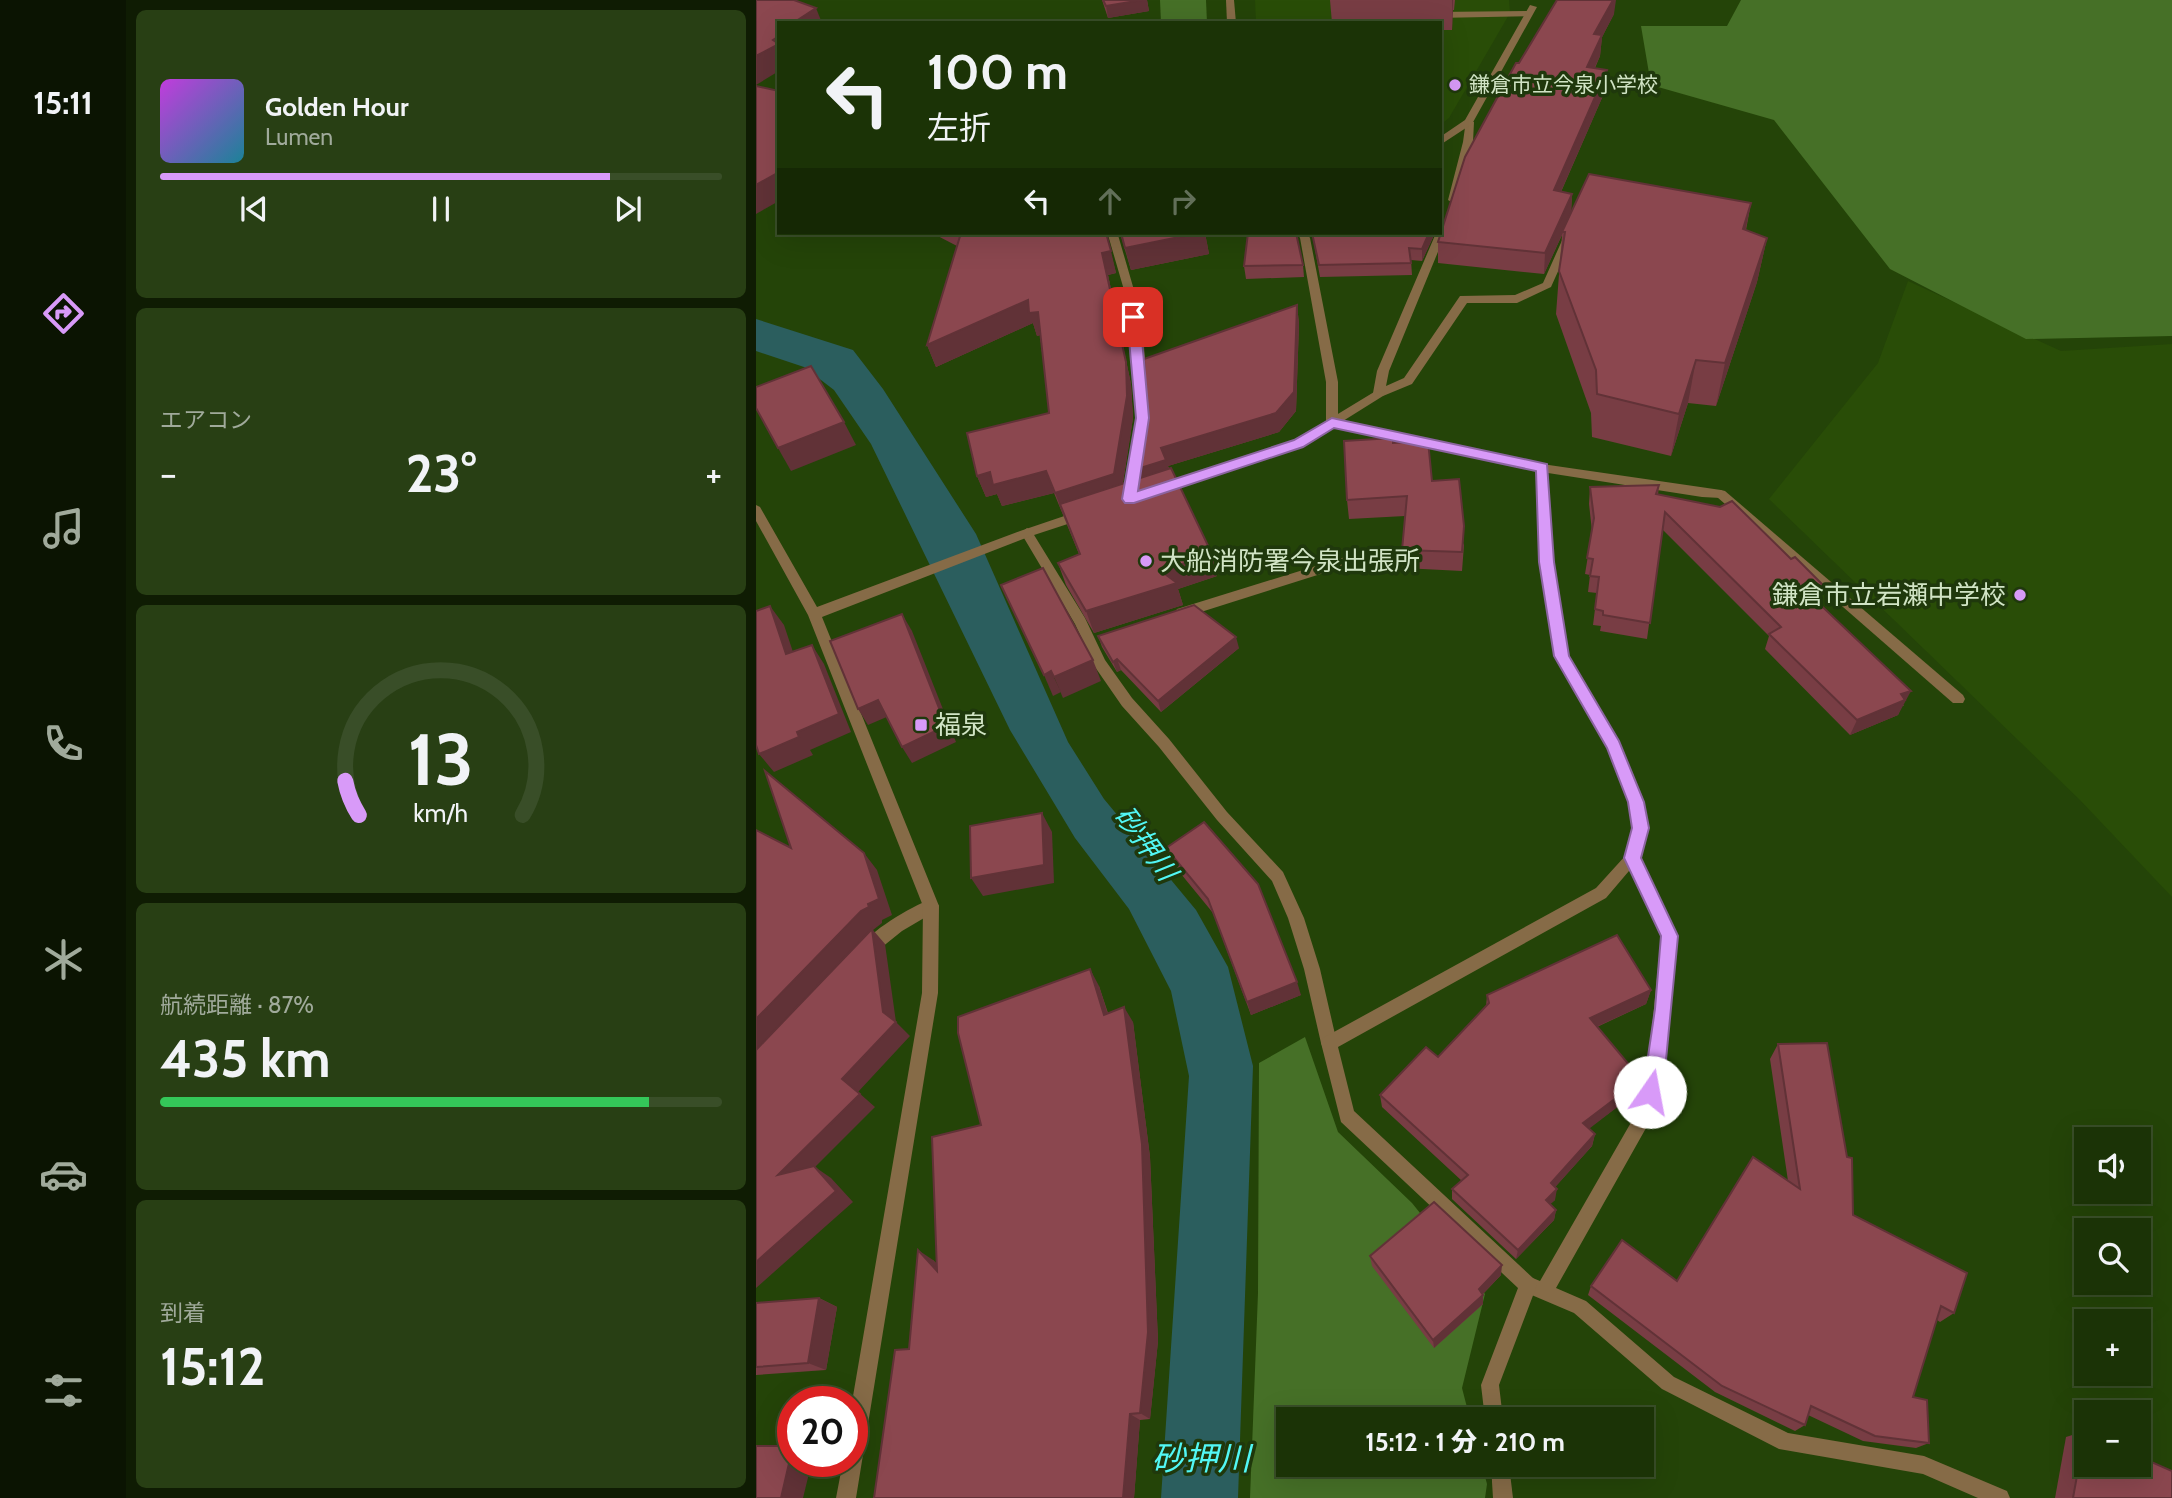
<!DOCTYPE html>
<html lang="ja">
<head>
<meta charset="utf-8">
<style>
  body { margin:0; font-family:Cabin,"Noto Sans JP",sans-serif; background:#283f14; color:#f1f3f6; height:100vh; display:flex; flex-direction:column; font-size:26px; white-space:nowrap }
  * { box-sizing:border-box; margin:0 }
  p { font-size:23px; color:#a0aa9b }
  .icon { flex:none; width:38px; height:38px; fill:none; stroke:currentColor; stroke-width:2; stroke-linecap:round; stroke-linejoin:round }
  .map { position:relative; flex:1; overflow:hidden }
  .drawer { display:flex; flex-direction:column; gap:10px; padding:10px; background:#0f1c03; width:630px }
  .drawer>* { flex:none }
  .banner { position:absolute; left:21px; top:21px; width:665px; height:214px; border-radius:0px; box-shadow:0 7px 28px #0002,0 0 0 2px #394e28; background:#1b3306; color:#f1f3f6; overflow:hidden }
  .controls { position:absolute; left:1318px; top:1127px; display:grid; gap:14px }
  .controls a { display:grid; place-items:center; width:77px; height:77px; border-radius:0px; background:#1b3306; box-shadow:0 7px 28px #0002,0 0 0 2px #394e28; font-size:35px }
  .speed { position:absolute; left:21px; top:1386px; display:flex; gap:14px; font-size:35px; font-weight:700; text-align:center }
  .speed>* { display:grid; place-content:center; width:91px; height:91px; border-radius:50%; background:#1b3306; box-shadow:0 7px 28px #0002,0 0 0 2px #394e28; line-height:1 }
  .speed .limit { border:10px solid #d22; background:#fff; color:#111 }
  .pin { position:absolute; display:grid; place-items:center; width:60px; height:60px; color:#fff; margin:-30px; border-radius:14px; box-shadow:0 4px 10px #0006 }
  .me { position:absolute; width:77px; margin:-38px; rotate:12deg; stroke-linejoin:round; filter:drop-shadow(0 0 5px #0008) }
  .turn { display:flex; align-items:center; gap:24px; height:147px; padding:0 35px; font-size:32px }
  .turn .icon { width:91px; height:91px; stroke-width:2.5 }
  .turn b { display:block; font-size:49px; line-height:60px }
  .lanes { display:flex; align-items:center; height:66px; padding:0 35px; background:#0003; justify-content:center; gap:35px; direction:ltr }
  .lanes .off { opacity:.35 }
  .big { font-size:52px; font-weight:800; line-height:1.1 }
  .drawer .card { flex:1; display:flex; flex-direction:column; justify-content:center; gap:10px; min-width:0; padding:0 24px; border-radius:10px; background:#283f14 }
  .drawer .dial { align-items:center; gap:0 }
  .dial svg { height:182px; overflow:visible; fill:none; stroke:#394e28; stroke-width:7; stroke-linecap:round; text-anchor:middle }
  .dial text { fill:#f1f3f6; stroke:none }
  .song { display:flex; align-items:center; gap:21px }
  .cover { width:84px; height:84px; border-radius:10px; background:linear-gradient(135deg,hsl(290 70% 55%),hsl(190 70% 35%)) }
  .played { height:7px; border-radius:4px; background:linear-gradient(90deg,#d89af8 80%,#394e28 80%) }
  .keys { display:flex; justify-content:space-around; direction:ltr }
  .heat { display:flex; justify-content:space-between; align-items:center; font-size:38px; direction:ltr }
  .charge { height:10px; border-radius:5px; background:linear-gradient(90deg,#34c759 87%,#394e28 0) }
  .trip { position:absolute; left:520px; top:1407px; width:378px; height:70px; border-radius:0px; background:#1b3306; box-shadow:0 7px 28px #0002,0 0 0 2px #394e28; font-weight:800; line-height:70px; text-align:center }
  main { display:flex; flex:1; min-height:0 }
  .tab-bar { display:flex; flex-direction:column; width:126px; justify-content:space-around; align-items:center; background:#0b1402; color:#a0aa9b }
  .tab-bar .icon { width:49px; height:49px }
  .tab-bar .selected { color:#d89af8 }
  .tab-bar b { font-size:32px; color:#f1f3f6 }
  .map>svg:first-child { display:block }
  .built { fill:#294d07 }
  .green { fill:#467027 }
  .water { fill:#2b5e5e }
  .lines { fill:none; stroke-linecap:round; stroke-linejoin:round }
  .service { fill:#866b47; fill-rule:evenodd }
  .minor { fill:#866b47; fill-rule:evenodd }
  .tertiary { fill:#866b47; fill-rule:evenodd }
  .wall { fill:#783d44 }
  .shaded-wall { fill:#613237 }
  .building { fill:#8b474f; stroke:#613237; stroke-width:2 }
  .route { fill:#d89af8; stroke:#8c64a1; stroke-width:2 }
  .poi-dot { fill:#d89af8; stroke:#1f380c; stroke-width:2.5 }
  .labels { text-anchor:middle; stroke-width:7; stroke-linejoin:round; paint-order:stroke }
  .far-poi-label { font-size:21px; fill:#d1e4c5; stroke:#1f380c; text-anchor:start }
  .poi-label { font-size:26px; fill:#d1e4c5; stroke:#1f380c; text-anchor:start }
  .water-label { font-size:28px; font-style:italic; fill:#52f7f5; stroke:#1f380c }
  .near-water-label { font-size:33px; font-style:italic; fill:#52f7f5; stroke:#1f380c }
</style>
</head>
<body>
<main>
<nav class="tab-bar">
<b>15:11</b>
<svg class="icon selected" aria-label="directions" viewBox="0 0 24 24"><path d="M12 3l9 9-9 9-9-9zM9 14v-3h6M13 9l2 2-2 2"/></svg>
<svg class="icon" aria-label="music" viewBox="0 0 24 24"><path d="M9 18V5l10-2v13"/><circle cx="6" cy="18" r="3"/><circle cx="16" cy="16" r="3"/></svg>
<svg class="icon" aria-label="phone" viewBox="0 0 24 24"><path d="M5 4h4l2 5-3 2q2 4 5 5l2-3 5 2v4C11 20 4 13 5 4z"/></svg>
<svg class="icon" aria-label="climate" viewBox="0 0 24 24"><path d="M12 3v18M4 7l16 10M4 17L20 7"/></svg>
<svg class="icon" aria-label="car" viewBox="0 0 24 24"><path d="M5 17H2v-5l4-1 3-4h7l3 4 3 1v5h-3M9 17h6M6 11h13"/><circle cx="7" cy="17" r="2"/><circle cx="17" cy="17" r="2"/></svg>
<svg class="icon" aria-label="filters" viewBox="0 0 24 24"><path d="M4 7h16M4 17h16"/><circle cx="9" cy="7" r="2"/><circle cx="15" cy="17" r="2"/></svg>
</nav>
<section class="drawer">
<div class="card">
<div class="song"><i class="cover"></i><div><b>Golden Hour</b><p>Lumen</p></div></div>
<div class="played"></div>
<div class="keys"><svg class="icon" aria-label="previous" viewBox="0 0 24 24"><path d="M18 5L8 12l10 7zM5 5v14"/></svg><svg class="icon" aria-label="pause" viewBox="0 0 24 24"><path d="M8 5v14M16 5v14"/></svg><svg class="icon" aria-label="next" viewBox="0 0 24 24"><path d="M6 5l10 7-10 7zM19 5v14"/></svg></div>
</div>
<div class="card"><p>エアコン</p>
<div class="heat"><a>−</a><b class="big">23°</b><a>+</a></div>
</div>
<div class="card dial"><svg viewBox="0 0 100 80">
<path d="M14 69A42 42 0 1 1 86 69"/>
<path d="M14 69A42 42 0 0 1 8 54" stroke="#d89af8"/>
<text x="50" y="56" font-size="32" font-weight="700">13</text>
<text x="50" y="72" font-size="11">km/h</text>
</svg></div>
<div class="card"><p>航続距離 · 87%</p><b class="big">435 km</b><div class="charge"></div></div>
<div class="card"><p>到着</p><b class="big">15:12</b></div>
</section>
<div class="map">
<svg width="1416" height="1498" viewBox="0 0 1416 1498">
  <rect width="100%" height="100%" fill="#244408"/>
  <!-- built -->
  <g class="built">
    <path d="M499 0H753L754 13 693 118 684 125V23H500Z"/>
    <path d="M1152 281 1305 351 1416 344V897L1324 800 1013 499 1122 363Z"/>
  </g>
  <!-- green -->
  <g class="green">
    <path d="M404 0H450L451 23H405Z"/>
    <path d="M985 0H1416V336L1270 339 1134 269 1018 120 895 85 885 26H971Z"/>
    <path d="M549 1037 582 1132 656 1203 729 1294 706 1388 714 1419H532V1465H726L731 1484 729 1498H494L502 1293 503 1063Z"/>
  </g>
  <!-- water -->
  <path class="water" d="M0 319 97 350 127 389 220 534 312 742 348 799 440 910 472 967 497 1066 482 1498H405L433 1076 415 991 373 909 319 838 254 730 115 444 78 390 48 367 0 351Z"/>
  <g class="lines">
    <!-- service -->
    <g class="service">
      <path d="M773 11 776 12V16L680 18 676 15 680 12Z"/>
      <path d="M710 120 718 122 717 142 702 200 697 203 692 200 707 142Z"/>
      <path d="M688 222 693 225 633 371 630 386 648 378 704 296 759 295 787 283 808 236 812 235 817 238 795 287 761 303H711L656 384 627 396H619L617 393 621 371 680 233H684V223Z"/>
      <path d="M353 233H361L362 235 378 290 388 345 392 418 379 499 373 504 367 499 380 418 376 345 368 290 352 235Z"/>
      <path d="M965 490 969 491 1207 695 1209 699 1207 703H1197L961 497 959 494Z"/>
      <path d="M271 528 275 530 329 618 349 660 376 698 413 739 471 812 527 872 548 918 564 969 581 1043 579 1048 573 1051 567 1048 565 1043 548 969 532 918 516 881 461 820 403 747 366 706 339 667 319 624 265 533Z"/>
      <path d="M605 552 609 554 611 557 609 560 426 618 419 613 421 609Z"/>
      <path d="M877 851 882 853 921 936 908 1070 894 1121 800 1288 830 1301 918 1377 1032 1433 1168 1456 1251 1491 1254 1498H1222L1167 1474 1023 1449 906 1389 818 1313 766 1291 763 1285 766 1279 772 1276 784 1281 881 1112 892 1070 905 936 870 858 872 853Z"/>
      <path d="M175 899 180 901 183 906 180 911 146 931 115 956 110 958 105 956 102 951C112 931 155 907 175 899Z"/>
    </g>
    <!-- minor -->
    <g class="minor">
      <path d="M774 5 781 7 716 124 684 145V137L709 120Z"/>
      <path d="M623 389 629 393 627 396 587 421 786 464 965 490 971 494 965 498 946 497 792 473 797 562 812 655 863 742 887 802 891 828 884 858 850 898 582 1047 598 1111 778 1279 781 1285 743 1385 747 1419H729L725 1385 762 1288 585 1122 565 1043 567 1038 840 888 870 855 877 828 873 802 852 748 798 656 785 562 780 471 572 426V420Z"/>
      <path d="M735 1465H753L757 1498H737Z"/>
    </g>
    <!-- tertiary -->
    <g class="tertiary">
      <path d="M470 0H478L480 23H471Z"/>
      <path d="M541 233H551L554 238 582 382V423L547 446 409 492H401L399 489 401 486 539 440 570 421V382L544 238Z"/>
      <path d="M0 505 4 507 61 607 267 530 326 510 332 515 330 518 275 536 66 617 183 906 182 993 100 1498H80L87 1461H96V1402L166 993 167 906 52 615 0 521Z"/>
    </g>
  </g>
  <!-- wall -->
  <g class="wall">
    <path d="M346 0H391L393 11 352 18Z"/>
    <path d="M574 0H699L698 10H697L696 30H684V23H576Z"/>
    <path d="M858 14 846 37 844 56 839 68 849 91 805 192 816 194 815 213 995 203 990 230 1011 238 1001 282 960 406 932 403 915 456 836 437 835 413 800 314 806 235 788 274 682 263V242L763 63Z"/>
    <path d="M176 233H351L350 234 360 273 352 275 375 384 377 418 367 483 380 479 378 470 541 305 543 324 540 411 523 432 412 466 456 554 461 576 422 589 427 605 338 633 310 585 302 563 323 554 298 493 246 506 241 494 230 497 221 476 293 413 284 335 281 336 277 323 180 367 171 345 201 246Z"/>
    <path d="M364 233H449L453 254 375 270Z"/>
    <path d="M556 233H679L666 261 655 260 656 275 564 277Z"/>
    <path d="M547 265 548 277 490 279 488 266Z"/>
    <path d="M637 443 676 481 708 545 706 571 647 568 646 550 649 516 593 519 591 500Z"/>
    <path d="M903 485 902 495 1063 602H1062L1148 706H1146L1142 715 1094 735 1009 649 1013 636 906 529 891 639 844 631 845 626 837 625 841 593 832 592 834 575 829 574 836 531 833 504 834 487Z"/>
    <path d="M342 636 483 648 405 712 365 670 361 672 346 647Z"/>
    <path d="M410 848 545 995 495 1015 457 913 416 863Z"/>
    <path d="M343 986 352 1013 377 1022 394 1157 402 1341 394 1419 384 1420 378 1498H118L153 1349 177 1260 181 1264 225 1125Z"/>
    <path d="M895 990 890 1004 841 1027 881 1092 833 1128 839 1134 836 1146 799 1187V1200L794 1204 800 1210 798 1220 760 1259 696 1199V1189L706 1181 626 1107 624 1095 682 1057 730 1007 731 995Z"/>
    <path d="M1022 1044 1097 1215 1198 1313 1184 1322 1181 1320 1157 1397 1173 1443 1160 1448 1107 1441 1052 1415 1049 1425 1039 1431 959 1392 832 1295 835 1286 921 1281 1032 1181 1014 1059Z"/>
    <path d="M614 1256 745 1275 727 1294V1304L678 1348 616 1266Z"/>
    <path d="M63 1298 81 1307 70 1370 0 1375V1303Z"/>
    <path d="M1329 1431 1416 1498H1299L1310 1437Z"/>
  </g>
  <!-- shaded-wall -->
  <g class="shaded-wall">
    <path d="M386 0H391L393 11 352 18 350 6Z"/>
    <path d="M696 0H697L696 30Z"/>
    <path d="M857 0H860L858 14 846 37 844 56 829 88 831 67 838 34Z"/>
    <path d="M60 8 66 23H37Z"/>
    <path d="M23 36V71L0 85V56L17 40Z"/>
    <path d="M851 70 849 91 796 212 798 190Z"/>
    <path d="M23 172V201L0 214V185Z"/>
    <path d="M816 194 815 215 788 274 789 253Z"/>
    <path d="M995 203 986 247 987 229Z"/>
    <path d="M443 233H449L453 254 375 270 369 248Z"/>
    <path d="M673 233H679L666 261V249Z"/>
    <path d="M1011 238 1001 282 960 406 969 363Z"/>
    <path d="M355 251 360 273 352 275 375 384 377 418 365 495 307 514 299 493 346 253Z"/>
    <path d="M272 300 282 312 289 334 281 336 277 323 180 367 171 345Z"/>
    <path d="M541 305 543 324 540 411 523 432 412 466 415 478 383 489 378 470Z"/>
    <path d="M940 360 932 403 915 456 923 414Z"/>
    <path d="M88 422 100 445 35 471 22 448Z"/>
    <path d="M290 471 298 493 246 506 241 494 230 497 221 476 234 472Z"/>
    <path d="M456 554 461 576 422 589 427 605 338 633 330 611 405 571Z"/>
    <path d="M1068 586 1063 602 1048 610 1053 594Z"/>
    <path d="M14 606 28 625 44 673 30 654Z"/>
    <path d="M146 614 156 631 200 742 156 763 146 747Z"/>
    <path d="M480 637 483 648 405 712 402 701Z"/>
    <path d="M56 645 68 664 95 732 54 750 57 755 18 772 3 754 41 732Z"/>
    <path d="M361 659 365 670 361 672 357 662Z"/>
    <path d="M337 660 345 681 307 698 298 677Z"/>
    <path d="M295 671 305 692 297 696 288 675Z"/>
    <path d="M1155 691 1142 715 1094 735 1101 720 1145 694Z"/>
    <path d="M122 700 133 716 112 725 102 709Z"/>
    <path d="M286 813 296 832 298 883 227 896 215 878Z"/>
    <path d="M108 853 121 870 136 915 126 920V923L117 930 129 944 140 1022 154 1036 102 1092 119 1107 59 1167 75 1178 97 1202 0 1288V1262L22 1175 0 1051V1019Z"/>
    <path d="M334 969 343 986 357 1031 348 1015Z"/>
    <path d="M541 982 545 995 495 1015 491 1002Z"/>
    <path d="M895 990 890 1004 831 1031 834 1018Z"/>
    <path d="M368 1007 377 1022 394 1157 402 1341 394 1419 384 1413Z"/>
    <path d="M885 1079 881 1092 825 1135 827 1123Z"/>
    <path d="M839 1134 836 1146 793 1194 795 1183Z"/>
    <path d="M801 1189 799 1200 788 1210 790 1200Z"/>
    <path d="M800 1210 798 1220 760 1259 762 1250Z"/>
    <path d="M162 1250 177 1260 196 1281 181 1271Z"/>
    <path d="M746 1265 745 1275 722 1299 723 1289Z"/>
    <path d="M727 1295V1304L678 1348 677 1340Z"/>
    <path d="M63 1298 81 1307 70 1370 52 1363Z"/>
    <path d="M374 1414 384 1420 378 1498H367Z"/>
    <path d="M37 1448V1461H56L47 1498H25Z"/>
  </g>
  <!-- building -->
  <g class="building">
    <path d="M0 0H38L60 8 37 23H23V36L17 40 23 44 0 56Z"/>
    <path d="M347 0H386L350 6Z"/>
    <path d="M801 0H857L838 34 846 35 831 67 851 70 798 190 816 194 789 253 682 242 709 157 760 63H763Z"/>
    <path d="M0 86 23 91V172L0 185Z"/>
    <path d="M833 174 995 203 987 229 1011 238 969 363 940 360 923 414 841 394 840 370 803 271 809 232H806Z"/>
    <path d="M205 233H350L355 251 346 253 370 362 371 396 358 474 299 493 290 471 237 485 234 472 221 476 211 433 293 413 282 312 273 313 272 300 171 345Z"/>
    <path d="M365 233H443L369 248Z"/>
    <path d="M492 233H540L547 265 488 266Z"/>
    <path d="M556 233H673L666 249 653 248 655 263 563 265Z"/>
    <path d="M541 305 538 392 520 413 405 448 410 460 378 470 390 399 388 359Z"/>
    <path d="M55 366 88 422 22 448 0 408V387Z"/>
    <path d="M637 438V443L672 441 676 481 703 479 708 526 706 552 646 550 651 496 591 500 588 441Z"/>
    <path d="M415 468 456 554 405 571 421 583 330 611 302 563 324 554 304 504Z"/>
    <path d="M903 485 900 494 964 507 976 501 1035 559 1039 557 1068 586 1053 594 1155 691 1145 694 1149 700 1101 720 1013 634 1025 627 909 512 894 623 847 615V611L839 609 843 577 834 576 837 559 831 558 838 518 834 487Z"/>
    <path d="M287 568 337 660 298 677 295 671 288 675 245 585Z"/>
    <path d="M438 605 480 637 402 701 361 659 357 662 342 636Z"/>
    <path d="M14 606 30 654 56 645 83 714 41 732 43 737 3 754 0 745V611Z"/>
    <path d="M146 614 190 726 146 747 122 700 102 709 74 641Z"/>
    <path d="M9 771 108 853 123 899 112 904 113 907 105 911 0 1019V830L35 848Z"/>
    <path d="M286 813 288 865 215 878 214 826Z"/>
    <path d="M448 822 502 884 541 982 491 1002 452 899 410 848Z"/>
    <path d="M116 929 127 1012 140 1022 86 1079 104 1094 22 1175 58 1166 80 1191 0 1262V1050Z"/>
    <path d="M861 935 895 990 834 1018 885 1079 827 1123 839 1134 795 1183 801 1189 790 1200 800 1210 762 1250 696 1189 712 1175 624 1095 670 1047 682 1057 733 1003 731 995Z"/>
    <path d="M334 969 348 1015 368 1007 386 1144 392 1332 384 1413 374 1414 367 1498H118L139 1350 153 1349 162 1250 181 1271 176 1137 225 1125 202 1033V1017Z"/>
    <path d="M1071 1043 1091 1157 1096 1158 1097 1215 1211 1273 1198 1313 1185 1306 1157 1397 1171 1400 1173 1443 1119 1436 1055 1406 1049 1425 966 1386 835 1286 866 1240 921 1281 997 1157 1044 1189 1022 1044Z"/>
    <path d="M678 1202 746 1265 723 1289 727 1295 677 1340 614 1256Z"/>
    <path d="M63 1298 52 1363 0 1367V1303Z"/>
    <path d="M1329 1431 1330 1432V1465H1382V1456L1416 1471V1498H1317Z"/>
    <path d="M0 1446H37L25 1498H0Z"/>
  </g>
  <!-- route -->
  <path class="route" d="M377 313 384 317 393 418 382 491 538 440 576 418 791 464 798 562 813 656 863 741 888 802 893 828 885 858 922 936 909 1070 900 1099 894 1101 887 1099 884 1092 890 1070 899 1009 905 936 868 858 876 828 872 802 851 748 798 656 783 562 780 471 578 428 547 447 378 503H369L366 499 380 418 371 317Z"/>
  <!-- markers -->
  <g class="poi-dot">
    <circle cx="699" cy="85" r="7"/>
    <circle cx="390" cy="561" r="7"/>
    <circle cx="1264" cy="595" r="7"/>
    <rect x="158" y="718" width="14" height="14" rx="3.5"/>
  </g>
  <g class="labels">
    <!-- far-poi labels -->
    <g class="far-poi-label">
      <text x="713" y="92">鎌倉市立今泉小学校</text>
    </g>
    <!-- poi labels -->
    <g class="poi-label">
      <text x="404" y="570">大船消防署今泉出張所</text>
      <text x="1250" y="604" text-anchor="end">鎌倉市立岩瀬中学校</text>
      <text x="179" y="734">福泉</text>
    </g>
    <!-- water labels -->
    <g class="water-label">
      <text transform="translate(390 843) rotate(54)" y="10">砂押川</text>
    </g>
    <!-- near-water labels -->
    <g class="near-water-label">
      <text x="445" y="1470">砂押川</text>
    </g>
  </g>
</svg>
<div class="controls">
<a><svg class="icon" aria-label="sound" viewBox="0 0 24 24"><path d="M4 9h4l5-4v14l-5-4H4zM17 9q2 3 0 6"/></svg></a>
<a><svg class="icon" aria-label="search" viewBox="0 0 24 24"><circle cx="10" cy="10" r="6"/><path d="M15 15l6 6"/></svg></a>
<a>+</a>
<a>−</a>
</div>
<div class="speed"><div class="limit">20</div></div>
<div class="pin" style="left:377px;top:317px;background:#d93025"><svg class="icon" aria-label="arrive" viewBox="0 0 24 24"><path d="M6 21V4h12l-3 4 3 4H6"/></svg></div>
<svg class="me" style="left:894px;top:1092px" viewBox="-20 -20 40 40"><circle r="19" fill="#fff"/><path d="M0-13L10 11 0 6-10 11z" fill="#d89af8"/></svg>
<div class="trip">15:12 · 1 分 · 210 m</div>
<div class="banner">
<div class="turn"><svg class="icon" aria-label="left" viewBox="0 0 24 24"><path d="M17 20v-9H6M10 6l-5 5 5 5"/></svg><div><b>100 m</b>左折</div></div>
<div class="lanes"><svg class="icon" aria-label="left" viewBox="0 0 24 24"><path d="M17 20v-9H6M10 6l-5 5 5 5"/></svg><svg class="icon off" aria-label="ahead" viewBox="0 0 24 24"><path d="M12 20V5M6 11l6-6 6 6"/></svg><svg class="icon off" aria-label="right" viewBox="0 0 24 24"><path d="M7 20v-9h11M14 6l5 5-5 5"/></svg></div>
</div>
</div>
</main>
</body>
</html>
